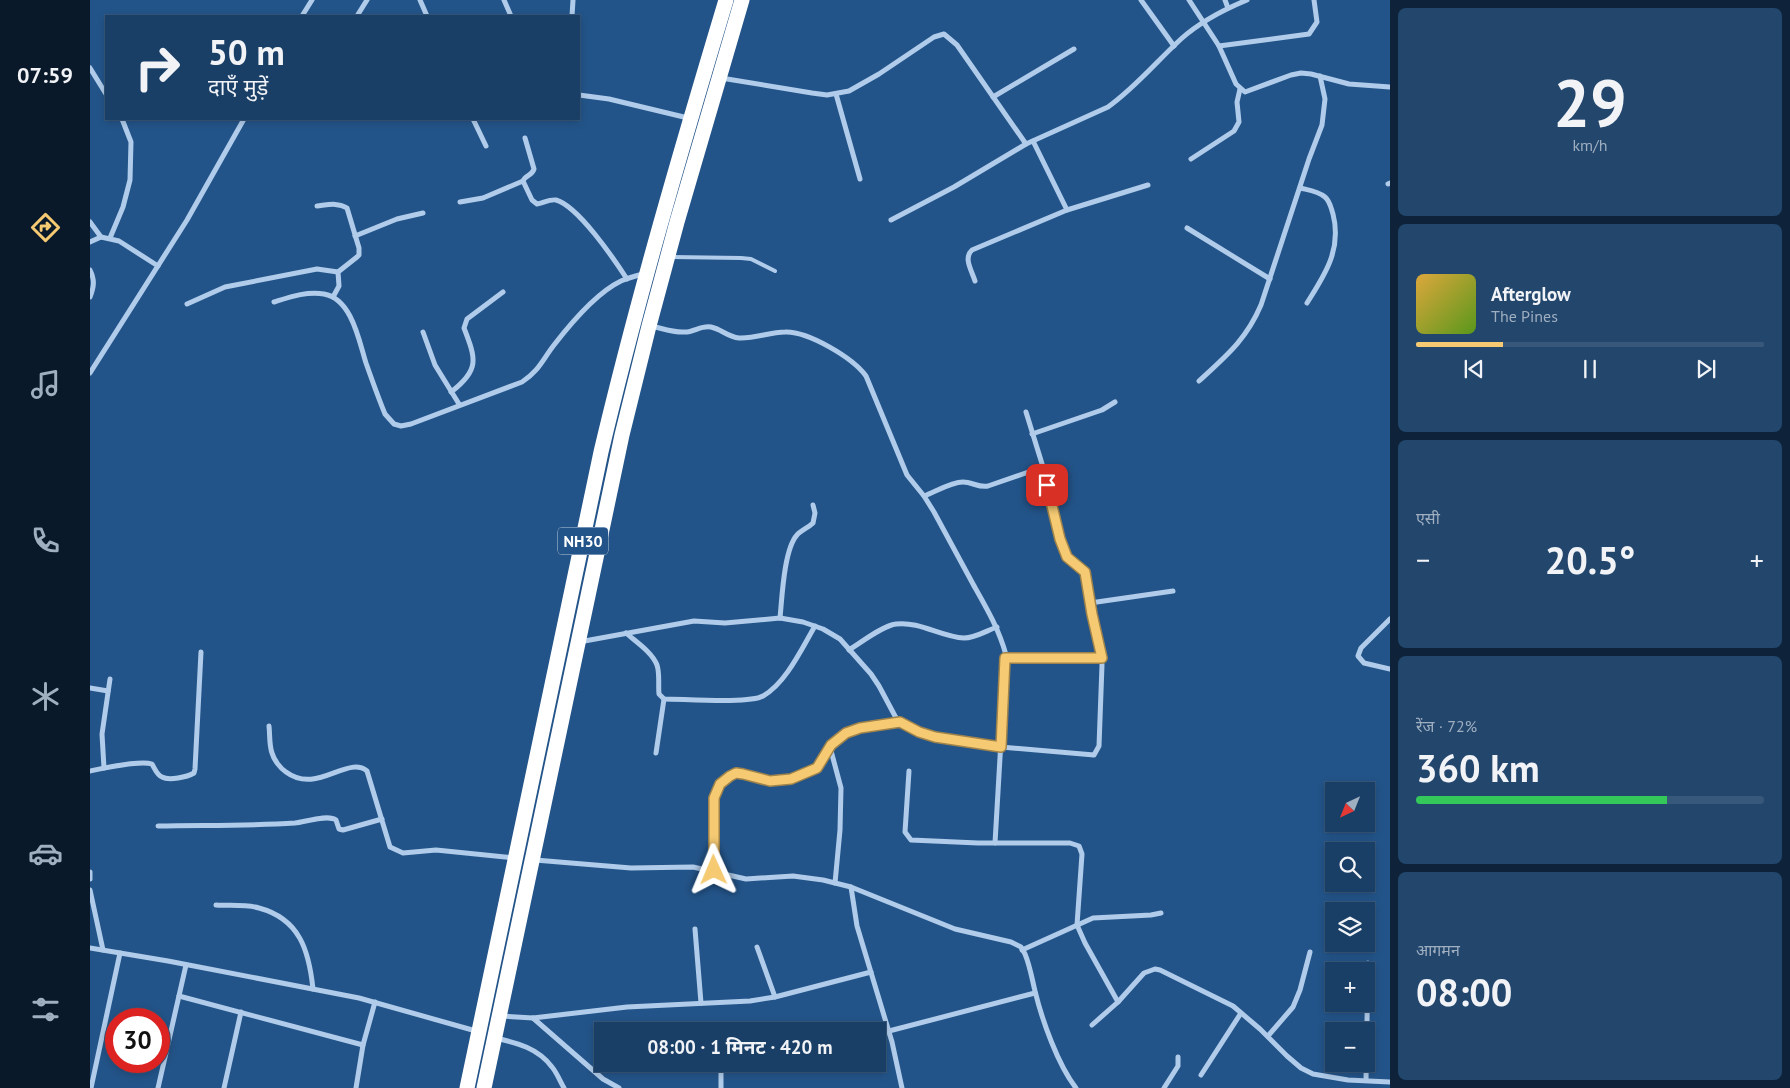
<!DOCTYPE html>
<html lang="hi">
<head>
<meta charset="utf-8">
<style>
  body { margin:0; font-family:"PT Sans","Noto Sans Devanagari",sans-serif; background:#23466d; color:#f1f3f6; height:100vh; display:flex; flex-direction:column; font-size:19px; white-space:nowrap }
  * { box-sizing:border-box; margin:0 }
  p { font-size:16px; color:#9fafc0 }
  .icon { flex:none; width:28px; height:28px; fill:none; stroke:currentColor; stroke-width:2; stroke-linecap:round; stroke-linejoin:round }
  .map { position:relative; flex:1; overflow:hidden }
  .panel { display:flex; flex-direction:column; gap:8px; padding:8px; background:#0e2339; width:400px }
  .panel>* { flex:none }
  .top-card { position:absolute; left:15px; top:15px; width:475px; height:105px; border-radius:0px; box-shadow:0 2px 8px #0003,0 0 0 1px #38587b; background:#1a3f67; color:#f1f3f6; overflow:hidden }
  .needle { width:32px; rotate:223deg }
  .tools { position:absolute; left:1235px; top:782px; display:grid; gap:10px }
  .tools a { display:grid; place-items:center; width:50px; height:50px; border-radius:0px; background:#1a3f67; box-shadow:0 2px 8px #0003,0 0 0 1px #38587b; font-size:25px }
  .speed { position:absolute; left:15px; top:1008px; display:flex; gap:10px; font-size:25px; font-weight:700; text-align:center }
  .speed>* { display:grid; place-content:center; width:65px; height:65px; border-radius:50%; background:#1a3f67; box-shadow:0 2px 8px #0003,0 0 0 1px #38587b; line-height:1 }
  .speed .limit { border:8px solid #d22; background:#fff; color:#111 }
  .pin { position:absolute; display:grid; place-items:center; width:42px; height:42px; color:#fff; margin:-21px; border-radius:10px; box-shadow:0 2px 8px #0006 }
  .me { position:absolute; width:55px; margin:-28px; rotate:359deg; stroke-linejoin:round; filter:drop-shadow(0 0 4px #0008) }
  .turn { display:flex; align-items:center; gap:18px; height:105px; padding:0 20px; font-size:22px }
  .turn .icon { width:65px; height:65px; stroke-width:2.5 }
  .turn b { display:block; font-size:35px; line-height:42px }
  .big { font-size:38px; font-weight:700; line-height:1.1 }
  .panel .card { flex:1; display:flex; flex-direction:column; justify-content:center; gap:8px; min-width:0; padding:0 18px; border-radius:8px; background:#23466d }
  .panel .dial { align-items:center; gap:0 }
  .dial b { font-size:65px; line-height:1 }
  .song { display:flex; align-items:center; gap:15px }
  .cover { width:60px; height:60px; border-radius:8px; background:linear-gradient(135deg,hsl(40 70% 55%),hsl(90 70% 35%)) }
  .played { height:5px; border-radius:2px; background:linear-gradient(90deg,#f5ca73 25%,#38587b 25%) }
  .keys { display:flex; justify-content:space-around; direction:ltr }
  .heat { display:flex; justify-content:space-between; align-items:center; font-size:28px; direction:ltr }
  .charge { height:8px; border-radius:4px; background:linear-gradient(90deg,#34c759 72%,#38587b 0) }
  .trip { position:absolute; left:504px; top:1022px; width:292px; height:50px; border-radius:0px; background:#1a3f67; box-shadow:0 2px 8px #0003,0 0 0 1px #38587b; font-weight:700; line-height:50px; text-align:center }
  main { display:flex; flex:1; min-height:0 }
  .tabs { display:flex; flex-direction:column; width:90px; justify-content:space-around; align-items:center; background:#0a1929; color:#9fafc0 }
  .tabs .icon { width:35px; height:35px }
  .tabs .active { color:#f5ca73 }
  .tabs b { font-size:22px; color:#f1f3f6 }
  .map>svg:first-child { display:block }
  .lines { fill:none; stroke-linecap:round; stroke-linejoin:round }
  .lane { stroke:#b0ccea; stroke-width:4 }
  .street { stroke:#b0ccea; stroke-width:5 }
  .highway { stroke:#fff; stroke-width:15 }
  .route-casing { stroke:#9f834b; stroke-width:12 }
  .route { stroke:#f5ca73; stroke-width:9 }
  .labels { text-anchor:middle; stroke-width:5; stroke-linejoin:round; paint-order:stroke }
  .shield { fill:#235489; stroke:#bdccdc; stroke-width:1 }
  .shield-label { font-size:16px; font-weight:bold; fill:#fff }
</style>
</head>
<body>
<main>
<nav class="tabs">
<b>07:59</b>
<svg class="icon active" aria-label="directions" viewBox="0 0 24 24"><path d="M12 3l9 9-9 9-9-9zM9 14v-3h6M13 9l2 2-2 2"/></svg>
<svg class="icon" aria-label="music" viewBox="0 0 24 24"><path d="M9 18V5l10-2v13"/><circle cx="6" cy="18" r="3"/><circle cx="16" cy="16" r="3"/></svg>
<svg class="icon" aria-label="phone" viewBox="0 0 24 24"><path d="M5 4h4l2 5-3 2q2 4 5 5l2-3 5 2v4C11 20 4 13 5 4z"/></svg>
<svg class="icon" aria-label="climate" viewBox="0 0 24 24"><path d="M12 3v18M4 7l16 10M4 17L20 7"/></svg>
<svg class="icon" aria-label="car" viewBox="0 0 24 24"><path d="M5 17H2v-5l4-1 3-4h7l3 4 3 1v5h-3M9 17h6M6 11h13"/><circle cx="7" cy="17" r="2"/><circle cx="17" cy="17" r="2"/></svg>
<svg class="icon" aria-label="filters" viewBox="0 0 24 24"><path d="M4 7h16M4 17h16"/><circle cx="9" cy="7" r="2"/><circle cx="15" cy="17" r="2"/></svg>
</nav>
<div class="map">
<svg width="1300" height="1088" viewBox="0 0 1300 1088">
  <rect width="100%" height="100%" fill="#235489"/>
  <g class="lines">
    <!-- lane -->
    <path class="lane" d="M582 257 651 258 661 259 685 271"/>
    <!-- street -->
    <g class="street">
      <path d="M330 0 337 16"/>
      <path d="M414 0 421 16"/>
      <path d="M1051 0 1084 46"/>
      <path d="M1099 0 1129 46 1219 34 1227 22 1224 0"/>
      <path d="M1135 0 1138 8"/>
      <path d="M212 16 222 0"/>
      <path d="M267 16 277 0"/>
      <path d="M482 16 483 0"/>
      <path d="M1129 46 1146 84 1155 92 1201 75 1211 73 1221 74 1259 84 1300 87"/>
      <path d="M0 68 16 94"/>
      <path d="M631 78 722 93 737 95 759 91 789 74 844 37 854 34 867 45 936 144 1018 107C1045 88 1067 61 1091 39 1111 21 1133 10 1157 0"/>
      <path d="M746 94 770 179"/>
      <path d="M489 95 519 99 598 118"/>
      <path d="M903 97 984 49"/>
      <path d="M383 119 396 146"/>
      <path d="M435 138 444 169C442 176 435 175 433 181L442 200 447 204C453 203 460 199 466 200 488 206 524 259 537 279"/>
      <path d="M943 141 977 210 1058 185"/>
      <path d="M1101 159 1144 131 1149 122 1147 102 1150 89"/>
      <path d="M1298 184 1300 183"/>
      <path d="M1210 188C1218 190 1228 191 1235 197 1240 201 1241 208 1243 214 1252 249 1235 275 1217 303"/>
      <path d="M370 202 393 198 433 181"/>
      <path d="M227 206C237 205 248 202 257 208L269 248V255L267 257 248 272 249 286 243 297"/>
      <path d="M801 220 864 187 936 144"/>
      <path d="M0 222 11 237"/>
      <path d="M1097 228 1180 279"/>
      <path d="M265 236 307 219 333 213"/>
      <path d="M20 238 33 207 40 180 41 142 32 119"/>
      <path d="M0 242 11 237 29 241 68 266"/>
      <path d="M0 270C5 280 4 287 0 297"/>
      <path d="M885 281C882 271 873 258 882 250L977 210"/>
      <path d="M184 302C200 297 217 291 234 294 262 299 269 341 276 363 282 380 288 397 295 414L304 424 311 426 321 424 432 382C449 371 453 359 464 345 481 323 506 293 531 281 538 278 545 276 553 274"/>
      <path d="M97 304 135 287 227 269 248 272"/>
      <path d="M561 326C571 328 584 333 595 332 604 332 612 325 621 327 631 329 638 337 649 338 664 339 680 332 695 332 718 331 763 358 776 376L817 475 834 496 844 512C857 536 870 560 883 584 896 607 909 629 916 655L905 843"/>
      <path d="M333 332 345 365 369 404"/>
      <path d="M0 373 97 220 154 119"/>
      <path d="M1109 381C1136 356 1156 340 1171 305L1219 159 1232 125 1235 99 1230 76"/>
      <path d="M361 392C390 370 386 359 374 328L377 319 413 292"/>
      <path d="M942 434 1012 410 1025 402"/>
      <path d="M834 496C845 492 861 482 873 482 882 482 889 488 898 486L953 467"/>
      <path d="M1000 603 1083 591"/>
      <path d="M690 618C692 598 694 549 707 535 711 530 718 528 723 523L725 513 723 505"/>
      <path d="M1300 619 1271 648 1268 656 1274 663 1300 669"/>
      <path d="M536 633C546 642 562 652 567 665 570 674 568 685 569 694L574 699C594 699 660 704 673 696 696 683 712 648 725 626"/>
      <path d="M489 642 604 621 635 623 690 618 713 622 733 629 750 639 781 674 789 686 805 716 810 722 818 727 845 737 888 745 1004 755 1009 746 1012 665 1010 649 1002 614 995 572 977 557 974 549 953 467 936 412"/>
      <path d="M759 650C772 642 792 626 806 624 830 621 851 637 874 638 885 638 896 631 907 627"/>
      <path d="M915 658H1012"/>
      <path d="M0 688 18 691"/>
      <path d="M179 726C180 734 179 745 182 753 184 760 190 768 196 772 227 795 257 755 277 771L300 847 313 853 346 850 425 858"/>
      <path d="M740 747 751 788 750 830 745 883"/>
      <path d="M566 753 574 699"/>
      <path d="M14 768 12 734 20 679"/>
      <path d="M0 771C14 768 50 760 62 764 65 769 67 775 72 777 79 781 97 777 104 773L105 769 111 652"/>
      <path d="M819 771 815 832 821 840 888 843H980L989 846 992 854 987 925 995 943 1028 1002"/>
      <path d="M68 826C113 825 159 826 205 823 215 822 238 814 246 820L249 829 253 830 292 819"/>
      <path d="M445 860 541 868 603 867 656 879 703 876 733 880 761 887 865 929 921 942 931 947 935 954C940 966 942 979 945 991 952 1020 968 1065 986 1088"/>
      <path d="M624 871C623 846 612 769 653 774 662 775 670 778 679 780 692 784 707 778 719 772 731 766 733 756 740 746 756 726 786 726 810 722"/>
      <path d="M0 872V879"/>
      <path d="M761 887 767 926 802 1042 812 1088"/>
      <path d="M0 890 13 950"/>
      <path d="M126 905C140 906 156 904 169 908 210 919 219 951 223 989"/>
      <path d="M605 929 611 1003"/>
      <path d="M667 947 685 997"/>
      <path d="M0 948 78 961 269 998 386 1031"/>
      <path d="M932 950 1003 918 1061 915 1071 913"/>
      <path d="M89 996 273 1045"/>
      <path d="M411 1016 443 1018 537 1007 660 1001 685 997 781 972"/>
      <path d="M443 1018 513 1079 529 1088"/>
      <path d="M1002 1025 1028 1002 1054 973 1065 969 1070 970 1143 1006 1170 1029 1197 1056 1211 1068 1223 1074 1258 1080 1300 1082"/>
      <path d="M799 1031 945 993"/>
      <path d="M1178 1036 1203 1007 1210 990 1220 952"/>
      <path d="M406 1038C427 1043 448 1048 462 1067 467 1073 470 1081 474 1088"/>
      <path d="M1111 1075 1151 1013"/>
      <path d="M1276 1080 1278 963"/>
      <path d="M1 1088 30 953"/>
      <path d="M68 1088 96 965"/>
      <path d="M134 1088 151 1012"/>
      <path d="M266 1088 273 1045 285 1002"/>
      <path d="M631 1088V1064"/>
      <path d="M1074 1088 1088 1066V1057"/>
    </g>
    <!-- highway -->
    <g class="highway">
      <path d="M377 1088 511 452C547 300 591 150 636 0"/>
      <path d="M394 1088 532 435 559 326 587 222 652 0"/>
    </g>
  </g>
  <g class="lines">
    <defs>
      <path id="route" d="M624 870V798L630 784 640 776 646 773 653 774 680 781 701 779 727 768 741 745 756 733 770 728 810 722 829 732 845 737 911 747 915 658H1012L1002 614 995 572 977 557 970 539 957 485"/>
    </defs>
    <!-- route casing -->
    <use href="#route" class="route-casing"/>
    <!-- route -->
    <use href="#route" class="route"/>
  </g>
  <g class="labels">
    <!-- shield labels -->
    <rect class="shield" x="468" y="527.5" width="50" height="27" rx="4"/>
    <g class="shield-label">
      <text x="493" y="547">NH30</text>
    </g>
  </g>
</svg>
<div class="tools">
<a><svg class="needle" viewBox="-14 -14 28 28"><path d="M0-13l5 13h-10z" fill="#e53935"/><path d="M0 13l5-13h-10z" fill="#9fafc0"/></svg></a>
<a><svg class="icon" aria-label="search" viewBox="0 0 24 24"><circle cx="10" cy="10" r="6"/><path d="M15 15l6 6"/></svg></a>
<a><svg class="icon" aria-label="layers" viewBox="0 0 24 24"><path d="M12 4l9 5-9 5-9-5zM3 14l9 5 9-5"/></svg></a>
<a>+</a>
<a>−</a>
</div>
<div class="speed"><div class="limit">30</div></div>
<div class="pin" style="left:957px;top:485px;background:#d93025"><svg class="icon" aria-label="arrive" viewBox="0 0 24 24"><path d="M6 21V4h12l-3 4 3 4H6"/></svg></div>
<svg class="me" style="left:624px;top:870px" viewBox="-20 -20 40 40"><path d="M0-17L14 15 0 8-14 15z" fill="#f5ca73" stroke="#fff" stroke-width="4"/></svg>
<div class="trip">08:00 · 1 मिनट · 420 m</div>
<div class="top-card">
<div class="turn"><svg class="icon" aria-label="right" viewBox="0 0 24 24"><path d="M7 20v-9h11M14 6l5 5-5 5"/></svg><div><b>50 m</b>दाएँ मुड़ें</div></div>
</div>
</div>
<section class="panel">
<div class="card dial"><b>29</b><p>km/h</p></div>
<div class="card">
<div class="song"><i class="cover"></i><div><b>Afterglow</b><p>The Pines</p></div></div>
<div class="played"></div>
<div class="keys"><svg class="icon" aria-label="previous" viewBox="0 0 24 24"><path d="M18 5L8 12l10 7zM5 5v14"/></svg><svg class="icon" aria-label="pause" viewBox="0 0 24 24"><path d="M8 5v14M16 5v14"/></svg><svg class="icon" aria-label="next" viewBox="0 0 24 24"><path d="M6 5l10 7-10 7zM19 5v14"/></svg></div>
</div>
<div class="card"><p>एसी</p>
<div class="heat"><a>−</a><b class="big">20.5°</b><a>+</a></div>
</div>
<div class="card"><p>रेंज · 72%</p><b class="big">360 km</b><div class="charge"></div></div>
<div class="card"><p>आगमन</p><b class="big">08:00</b></div>
</section>
</main>
</body>
</html>
